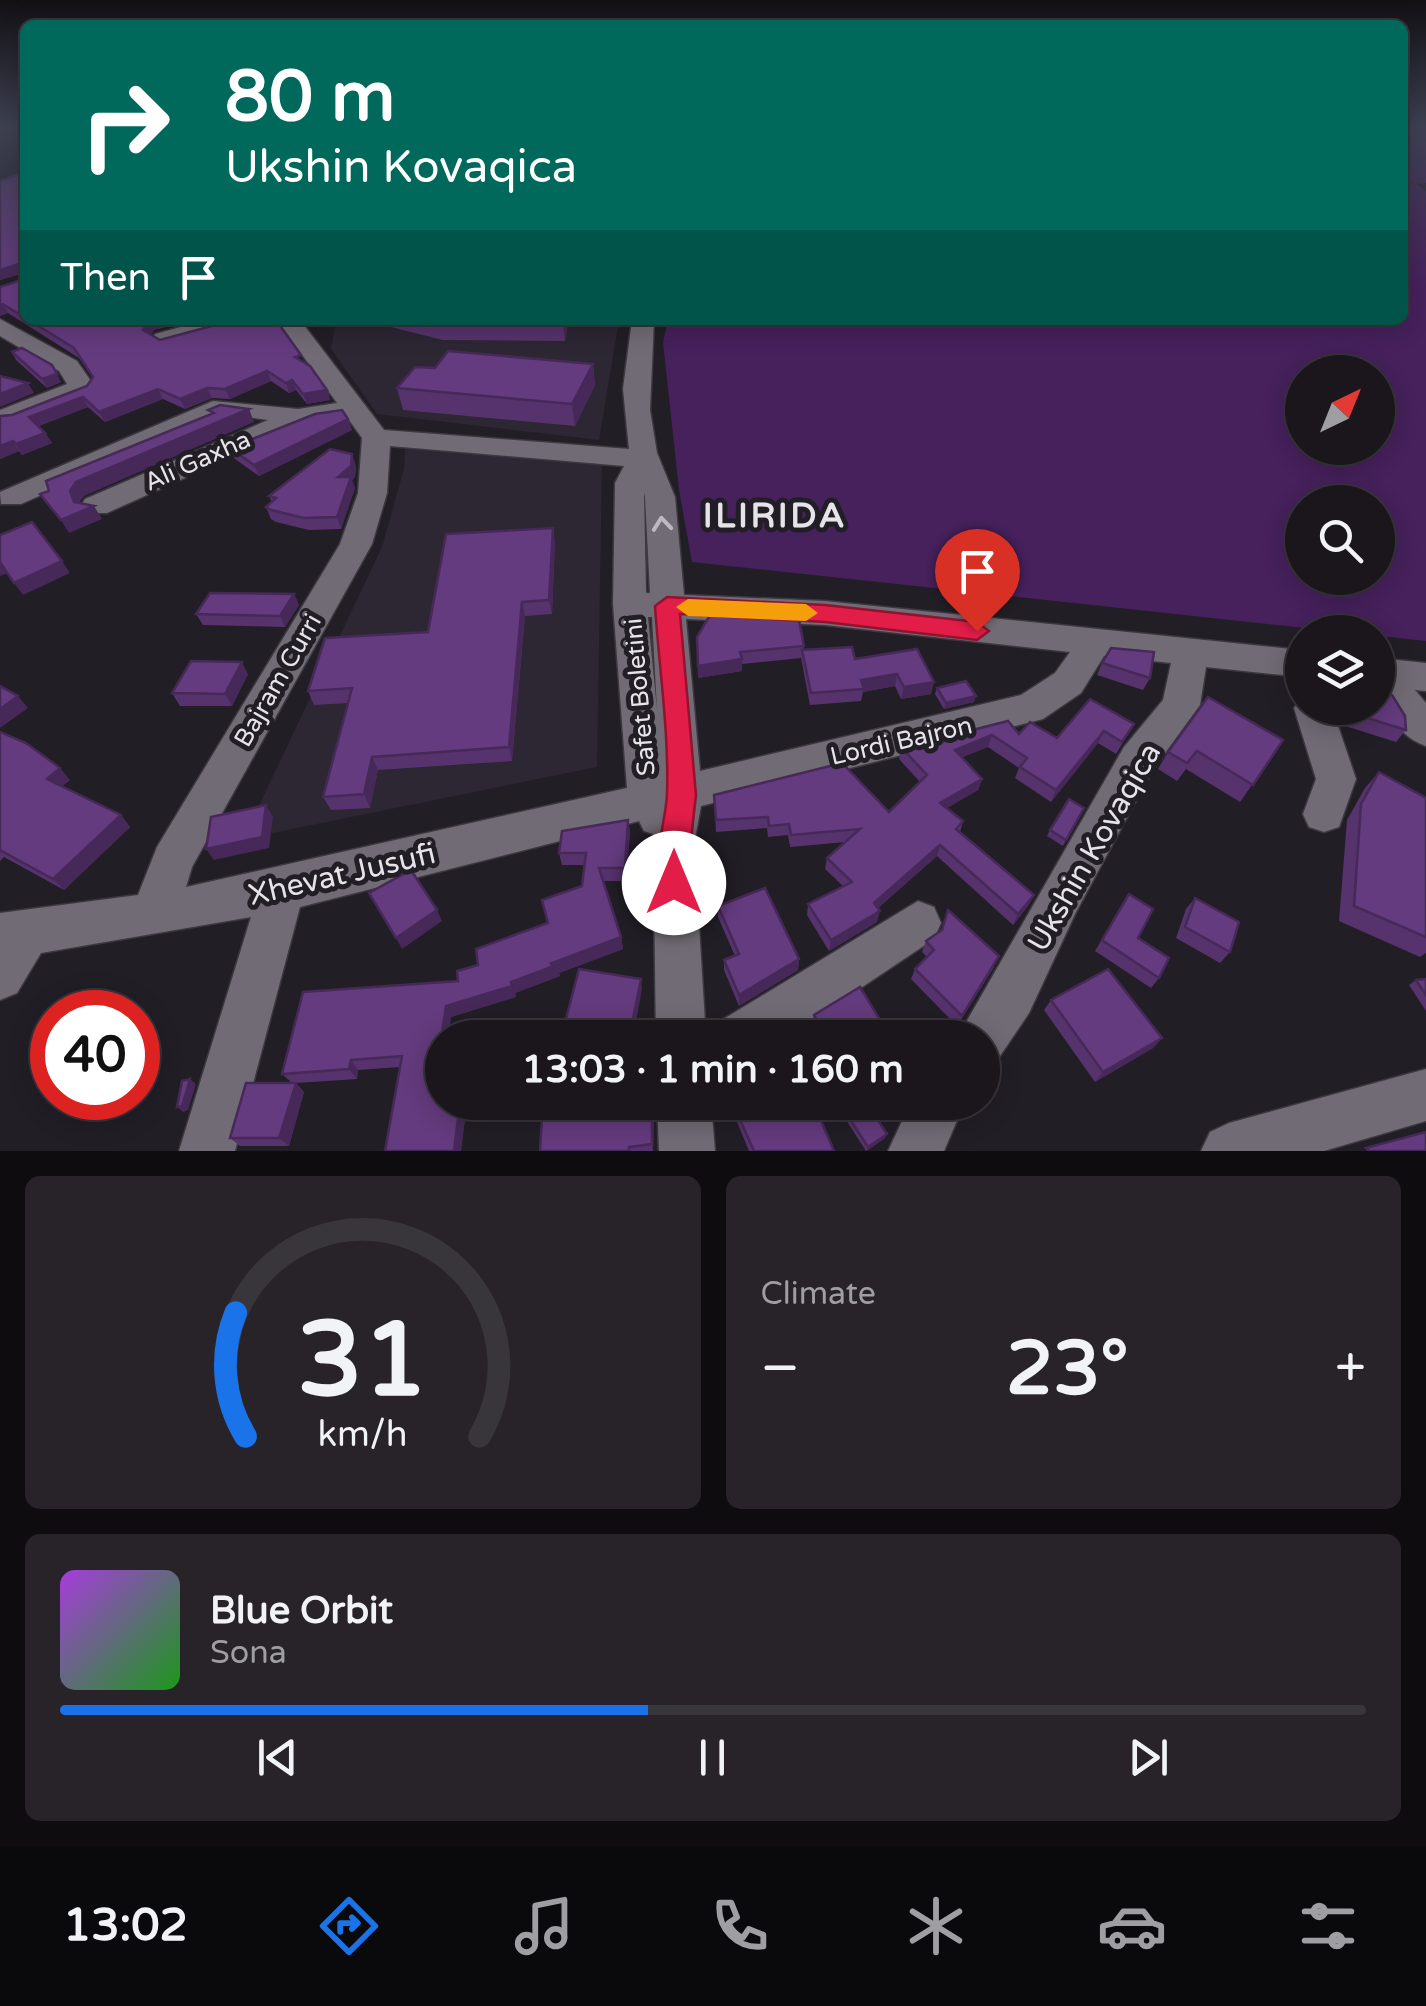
<!DOCTYPE html>
<html lang="en">
<head>
<meta charset="utf-8">
<style>
  body { margin:0; font-family:"Varela Round",sans-serif; background:#272329; color:#f1f3f6; height:100vh; display:flex; flex-direction:column; font-size:38px; white-space:nowrap }
  * { box-sizing:border-box; margin:0 }
  p { font-size:32px; color:#9f9fa3 }
  .icon { flex:none; width:55px; height:55px; fill:none; stroke:currentColor; stroke-width:2; stroke-linecap:round; stroke-linejoin:round }
  .map { position:relative; height:1151px; overflow:hidden }
  .details { display:flex; flex-direction:column; gap:25px; padding:25px; background:#0e0c0f; flex:1 }
  .details>* { flex:none }
  .top-card { position:absolute; left:20px; top:20px; width:1388px; height:305px; border-radius:15px; box-shadow:0 5px 25px #0003,0 0 0 2px #38353b; background:#00695c; color:#fff; overflow:hidden }
  .needle { width:65px; rotate:43deg }
  .tools { position:absolute; left:1285px; top:355px; display:grid; gap:20px }
  .tools a { display:grid; place-items:center; width:110px; height:110px; border-radius:50%; background:#1a161c; box-shadow:0 5px 25px #0003,0 0 0 2px #38353b; font-size:50px }
  .speed { position:absolute; left:30px; top:990px; display:flex; gap:20px; font-size:50px; font-weight:700; text-align:center }
  .speed>* { display:grid; place-content:center; width:130px; height:130px; border-radius:50%; background:#1a161c; box-shadow:0 5px 25px #0003,0 0 0 2px #38353b; line-height:1 }
  .speed .limit { border:15px solid #d22; background:#fff; color:#111 }
  .pin { position:absolute; display:grid; place-items:center; width:85px; height:85px; color:#fff; margin:-102px -42px; border-radius:50% 50% 50% 0; rotate:-45deg; box-shadow:0 0 10px #0007 }
  .pin .icon { rotate:45deg }
  .me { position:absolute; width:110px; margin:-55px; rotate:0deg; stroke-linejoin:round; filter:drop-shadow(0 0 8px #0008) }
  .turn { display:flex; align-items:center; gap:35px; height:210px; padding:0 40px; font-size:45px }
  .turn .icon { width:130px; height:130px; stroke-width:2.5 }
  .turn b { display:block; font-size:70px; line-height:85px }
  .then { display:flex; align-items:center; height:95px; padding:0 40px; background:#0003; gap:20px; font-size:38px }
  .big { font-size:75px; font-weight:700; line-height:1.1 }
  .details .card { flex:1; display:flex; flex-direction:column; justify-content:center; gap:15px; min-width:0; padding:0 35px; border-radius:15px; background:#272329 }
  .details .dial { align-items:center; gap:0 }
  .dial svg { height:260px; overflow:visible; fill:none; stroke:#38353b; stroke-width:7; stroke-linecap:round; text-anchor:middle }
  .dial text { fill:#f1f3f6; stroke:none }
  .song { display:flex; align-items:center; gap:30px }
  .cover { width:120px; height:120px; border-radius:15px; background:linear-gradient(135deg,hsl(280 70% 55%),hsl(120 70% 35%)) }
  .played { height:10px; border-radius:5px; background:linear-gradient(90deg,#1a73e8 45%,#38353b 45%) }
  .keys { display:flex; justify-content:space-around; direction:ltr }
  .heat { display:flex; justify-content:space-between; align-items:center; font-size:55px; direction:ltr }
  .details .tiles { flex:1; display:grid; gap:25px; grid-template-columns:1fr 1fr }
  .card:last-child { grid-column:span 2 }
  .trip { position:absolute; left:425px; top:1020px; width:575px; height:100px; border-radius:50px; background:#1a161c; box-shadow:0 5px 25px #0003,0 0 0 2px #38353b; font-weight:700; line-height:100px; text-align:center }
  .dock { display:flex; height:160px; justify-content:space-around; align-items:center; background:#0a090b; color:#9f9fa3 }
  .dock .icon { width:70px; height:70px }
  .dock .active { color:#1a73e8 }
  .dock b { font-size:45px; color:#f1f3f6 }
  .map>svg:first-child { display:block }
  .built { fill:#2d2633 }
  .green { fill:#46215c; fill-rule:evenodd }
  .lines { fill:none; stroke-linecap:round; stroke-linejoin:round }
  .minor-casing { stroke:#3c383f; stroke-width:3 }
  .minor { fill:#716b75; fill-rule:evenodd }
  .wall { fill:#56336c }
  .shaded-wall { fill:#462958 }
  .building { fill:#643b7e; stroke:#462958; stroke-width:2.5 }
  .oneway { stroke:#bdb9c0 }
  .route { fill:#e11d48; stroke:#92132f; stroke-width:2.5 }
  .slow { fill:#f59e0b }
  .labels { text-anchor:middle; stroke-width:10; stroke-linejoin:round; paint-order:stroke }
  .street-label { font-size:25px; fill:#e6e3e9; stroke:#221e26 }
  .near-street-label { font-size:30px; fill:#e6e3e9; stroke:#221e26 }
  .district-label { font-size:35px; font-weight:bold; letter-spacing:2.5px; fill:#e6e3e9; stroke:#221e26 }
</style>
</head>
<body>
<div class="map">
<svg width="1426" height="1151" viewBox="0 0 1426 1151">
  <rect width="100%" height="100%" fill="#221e26"/>
  <!-- built -->
  <g class="built">
    <path d="M336 320H619L599 440 377 414 331 349Z"/>
    <path d="M405 449 602 461 597 767 243 839 382 547 404 469Z"/>
  </g>
  <!-- green -->
  <path class="green" d="M1403 128H1426V183L1417 184 1426 191V641L692 562 679 490 663 342 668 320H1402L1403 184 1414 183 1403 182ZM1302 372H1378V448H1302ZM1302 502H1378V578H1302Z"/>
  <g class="lines">
    <defs>
      <g id="minor">
        <path d="M0 319 77 361 95 387 91 392 17 422H0V410L67 384 59 371 0 336Z"/>
        <path d="M206 320H242L239 325 163 346 151 339 155 334Z"/>
        <path d="M277 320H300L384 430 629 449 623 389 632 320H654L650 410 657 453 675 497 684 595 825 601 1302 650V677L1206 667 1200 705 1152 771 1076 912 1029 1013 1000 1056 982 1063V1038H957L1124 747 1163 700 1171 663 1104 656 1081 693 1043 719 701 806 694 844 706 1038H656L653 834 644 831 639 821 300 907 235 1151H179L251 917 41 953 17 993 0 1000V913L138 895 157 847 340 544 358 493 362 438 347 417 304 424 107 513H85L81 506 85 499 268 420 225 414 21 504H1L0 492 213 401 298 409 337 403ZM390 446 624 466 615 483 613 604 627 788 186 887 192 867 372 544 387 493ZM644 493 645 497 650 593H646ZM648 617H652L657 710ZM686 619 825 625 1070 652 1055 673 1021 695 700 771Z"/>
        <path d="M1378 658 1426 663V691L1415 690 1426 703V746C1389 733 1376 692 1378 658Z"/>
        <path d="M1302 697V708H1332L1356 779 1339 827 1324 832 1309 827 1303 814 1316 779 1294 708Z"/>
        <path d="M918 901 934 907 941 923 934 939 786 1038H715L722 1020Z"/>
        <path d="M1426 1069V1121L1324 1151H1201L1210 1132 1229 1123Z"/>
        <path d="M657 1102H711L715 1151H659Z"/>
        <path d="M911 1102H965L944 1151H888Z"/>
      </g>
    </defs>
    <!-- minor casing -->
    <use href="#minor" class="minor-casing"/>
    <!-- minor -->
    <use href="#minor" class="minor"/>
  </g>
  <!-- wall -->
  <g class="wall">
    <path d="M25 172V320H192L154 330 151 335 160 340 304 363 327 390 330 400 307 404 296 390 289 393 271 381 230 399 212 398 185 409 163 399 105 422 88 407 39 426 45 433 52 443 22 455 19 451 0 459 12 415 87 386 93 378 79 358 8 313 0 316V287L24 279 23 273 0 280V181Z"/>
    <path d="M363 320H568L565 341 443 340Z"/>
    <path d="M12 352 61 382 47 388 16 360Z"/>
    <path d="M593 364 595 385 575 426 403 410 397 388Z"/>
    <path d="M348 419 352 430 259 476 235 459 230 448Z"/>
    <path d="M356 466 355 477 352 480 355 488 341 529 309 530 276 522 271 519 266 507 272 502 269 496Z"/>
    <path d="M555 541 552 614 525 616 512 761 378 770 370 808 331 810 323 797 349 703 314 705 308 691 428 632Z"/>
    <path d="M294 594 299 605 285 627 203 625 196 614Z"/>
    <path d="M697 637 804 646 803 650 855 659 917 649 931 694 901 699 895 686 863 692 861 701 810 705 801 658 742 664V671L698 678Z"/>
    <path d="M1102 663 1150 678 1143 690 1097 675Z"/>
    <path d="M248 674 232 706H180L172 693Z"/>
    <path d="M937 688 974 702 944 709 935 694Z"/>
    <path d="M1341 708H1378L1406 730 1396 742 1342 725Z"/>
    <path d="M1008 721 1019 734 1057 738 1134 724 1116 754 1098 743 1051 802 1015 778 1019 768 988 747 962 757 982 779 978 790 947 808 963 821 960 832 1034 895 1028 906 1013 925 937 856 878 908 877 922 829 951 807 915 808 904 843 886 825 869 827 858 846 842 790 847 788 835 768 837 767 828 716 832 714 795 889 812 920 782 899 759 902 748Z"/>
    <path d="M0 732 70 780 62 786 121 815 130 827 64 890 4 857 0 861Z"/>
    <path d="M1283 740 1240 802 1186 769 1177 781 1158 769 1168 752Z"/>
    <path d="M1379 772 1426 798V953L1420 957 1339 921 1347 820 1365 788Z"/>
    <path d="M1084 808 1063 846 1047 836 1050 830Z"/>
    <path d="M628 820 630 832 626 881H603L621 937 623 949 559 973 560 976 515 993 516 997 451 1017 442 1038V1102H467L461 1151 400 1067 358 1070 357 1079 296 1083 304 1092 289 1146H240L230 1138 292 1083 282 1074 458 981 478 965 548 923 582 886 584 865H562L559 853Z"/>
    <path d="M1129 894 1138 938 1159 978 1151 988 1095 951Z"/>
    <path d="M1195 898 1230 952 1220 963 1176 938 1186 909Z"/>
    <path d="M718 906 799 959 798 970 739 1006 724 970V960L735 956 718 917Z"/>
    <path d="M926 941 994 967 957 1026 911 979 915 969 927 957 922 952Z"/>
    <path d="M1426 979V1011L1409 985 1416 980Z"/>
    <path d="M1051 1000 1162 1038 1153 1048 1095 1082 1044 1010Z"/>
    <path d="M814 1015 891 1038H819L812 1025Z"/>
    <path d="M543 1102H654L653 1151H540Z"/>
    <path d="M737 1113 834 1151H749L737 1122Z"/>
    <path d="M848 1116 885 1138 866 1151 846 1120Z"/>
  </g>
  <!-- shaded-wall -->
  <g class="shaded-wall">
    <path d="M22 263 25 273 0 280V270Z"/>
    <path d="M3 304 8 313 0 316V305Z"/>
    <path d="M153 320H192L154 330 147 340 143 330 150 321Z"/>
    <path d="M564 320H568L565 341 563 325Z"/>
    <path d="M593 364 595 385 575 426 572 404Z"/>
    <path d="M267 371 271 381 230 399 225 389Z"/>
    <path d="M57 374 61 382 47 388 42 379Z"/>
    <path d="M292 380 296 390 289 393 286 383Z"/>
    <path d="M28 383 34 393 0 407V394Z"/>
    <path d="M207 388 212 398 185 409 180 399Z"/>
    <path d="M158 389 163 399 105 422 99 412Z"/>
    <path d="M327 390 330 400 307 404 303 394Z"/>
    <path d="M83 397 88 407 36 427 29 417Z"/>
    <path d="M249 409 254 422 84 496 78 504 94 506 102 519 69 533 61 520 74 502 70 491 76 482Z"/>
    <path d="M348 419 352 430 259 476 254 465Z"/>
    <path d="M45 433 52 443 22 455 16 444Z"/>
    <path d="M13 441 19 451 0 459V446Z"/>
    <path d="M352 454 356 466 355 477 352 481 355 488 341 529 337 517 338 477Z"/>
    <path d="M553 528 555 541 552 614 549 600Z"/>
    <path d="M62 561 70 573 23 595 14 583Z"/>
    <path d="M0 562 8 573 0 576Z"/>
    <path d="M294 594 299 605 285 627 280 616Z"/>
    <path d="M522 602 525 616 512 761 509 747Z"/>
    <path d="M742 659V671L698 678V666Z"/>
    <path d="M242 662 248 674 232 706 225 694Z"/>
    <path d="M897 674 895 686 863 692 861 680Z"/>
    <path d="M934 682 931 694 901 699 904 687Z"/>
    <path d="M18 696 28 708 0 728V709Z"/>
    <path d="M976 696 974 702 944 709 946 703Z"/>
    <path d="M1104 731 1098 743 1051 802 1056 790Z"/>
    <path d="M992 735 988 747 951 762 955 750Z"/>
    <path d="M372 757 378 770 370 808 364 794Z"/>
    <path d="M60 768 70 780 57 790 47 779Z"/>
    <path d="M982 779 978 790 936 814 940 803Z"/>
    <path d="M266 805 273 817 269 848 214 860 206 849Z"/>
    <path d="M121 815 130 827 64 890 53 879Z"/>
    <path d="M628 820 630 832 626 881 625 868Z"/>
    <path d="M940 845 937 856 871 914 874 903Z"/>
    <path d="M1034 895 1028 906 1013 925 1018 914Z"/>
    <path d="M437 910 442 921 402 949 396 938Z"/>
    <path d="M880 911 877 922 829 951 831 940Z"/>
    <path d="M621 937 623 949 559 973 560 976 515 993 516 997 451 1017 449 1038H442V1067L438 1060 446 1006 511 982 550 964Z"/>
    <path d="M799 959 798 970 739 1006V995Z"/>
    <path d="M641 979 642 989 633 1038H629Z"/>
    <path d="M1162 1038 1153 1048 1095 1082 1103 1072Z"/>
    <path d="M351 1060 358 1070 357 1079 349 1069Z"/>
    <path d="M190 1079 196 1084 188 1110 183 1112 177 1107Z"/>
    <path d="M296 1083 304 1092 289 1146 279 1138Z"/>
    <path d="M460 1102H467L461 1151H454Z"/>
    <path d="M652 1102H654L653 1151 652 1144Z"/>
    <path d="M887 1134 885 1138 867 1151 868 1147Z"/>
  </g>
  <!-- building -->
  <g class="building">
    <path d="M25 172V318L3 304 0 305V287L24 279 22 263 0 270V181Z"/>
    <path d="M29 320H153L150 321 143 330 160 340 234 320H276L301 355 295 357 310 366 327 390 303 394 292 380 286 383 267 371 225 389 207 388 180 399 158 389 99 412 83 397 29 417 45 433 16 444 13 441 0 446V416L12 415 87 386 93 377 74 348Z"/>
    <path d="M422 320H564L563 325 440 324Z"/>
    <path d="M22 348 52 365 57 374 42 379 12 352Z"/>
    <path d="M448 351 593 364 572 404 397 388 415 367 435 368Z"/>
    <path d="M0 376 28 383 0 394Z"/>
    <path d="M220 405 249 409 76 482 70 491 74 502 94 506 61 520 40 494 49 491 46 481 214 413 208 410Z"/>
    <path d="M342 410 348 419 254 465 230 448 315 414Z"/>
    <path d="M330 449 352 454 351 466 338 477H351L337 517 304 518 271 510 266 507 276 498 269 496Z"/>
    <path d="M32 522 62 561 14 583 0 562V535Z"/>
    <path d="M553 528 549 600 522 602 509 747 372 757 364 794 323 797 352 688 308 691 325 638 428 632 446 534Z"/>
    <path d="M210 593 294 594 280 616 196 614Z"/>
    <path d="M710 615H798L804 646 740 652 742 659 698 666 697 637Z"/>
    <path d="M852 647 855 659 917 649 934 682 904 687 897 674 861 680 864 689 811 693 802 650Z"/>
    <path d="M1111 648 1154 652 1150 678 1102 663Z"/>
    <path d="M191 661 242 662 225 694 172 693Z"/>
    <path d="M966 681 976 696 946 703 937 688Z"/>
    <path d="M0 686 18 696 0 709Z"/>
    <path d="M1378 691 1392 695 1405 716 1406 730 1351 713V708H1378Z"/>
    <path d="M1208 697 1283 740 1253 785 1197 751 1187 763 1168 752Z"/>
    <path d="M1090 699 1134 724 1122 742 1104 731 1056 790 1020 767 1027 758 992 735 955 750 982 779 940 803 963 821 956 829 1034 895 1018 914 940 845 874 903 880 911 831 940 808 904 852 882 827 858 860 829 791 835 789 824 769 826 768 817 716 820 714 795 842 763 889 812 927 775 902 748 1008 721 1019 734 1030 722 1057 738Z"/>
    <path d="M0 732 26 743 60 768 47 779 121 815 53 879 0 850Z"/>
    <path d="M1379 772 1426 798V937L1354 906 1361 804Z"/>
    <path d="M1069 799 1084 808 1066 840 1050 830Z"/>
    <path d="M266 805 262 837 206 849 211 817Z"/>
    <path d="M628 820 625 868H599L621 937 550 964 557 965 511 982 512 986 446 1006 438 1060H442V1102H460L454 1151H385L402 1056 351 1060 349 1069 282 1074 303 992 458 981 457 971 478 965 476 949 548 923 542 900 582 886 586 853H559L562 831Z"/>
    <path d="M411 870 437 910 396 938 369 893Z"/>
    <path d="M765 888 799 959 739 995 724 960 739 954 718 906Z"/>
    <path d="M1129 894 1153 909 1138 938 1169 958 1159 978 1102 940Z"/>
    <path d="M1195 898 1239 922 1230 952 1185 927Z"/>
    <path d="M948 910 999 956 962 1016 915 969 934 950 926 941 942 930Z"/>
    <path d="M579 969 641 979 629 1038H561Z"/>
    <path d="M1108 969 1162 1038 1103 1072 1051 1000Z"/>
    <path d="M1426 979V995L1416 980Z"/>
    <path d="M860 987 891 1038H826L814 1015Z"/>
    <path d="M190 1079 182 1106 177 1107 182 1081Z"/>
    <path d="M246 1083H296L279 1138H230Z"/>
    <path d="M543 1102H652V1144L629 1147V1151H540Z"/>
    <path d="M762 1102H813L834 1151H754L737 1113Z"/>
    <path d="M866 1102 887 1134 868 1147 848 1116Z"/>
    <path d="M1426 1132V1151H1369L1366 1148Z"/>
  </g>
  <!-- one-way arrows -->
  <defs><path id="oneway-chevron" d="M-2-3.5L2.5 0L-2 3.5" fill="none" stroke-width="1.6" stroke-linecap="round" stroke-linejoin="round" transform="scale(2.5)"/></defs>
  <use class="oneway" href="#oneway-chevron" transform="translate(662 524) rotate(-96)"/>
  <!-- sky -->
  <linearGradient id="sky" x2="0" y2="1"><stop stop-color="#131015"/><stop offset="0.44" stop-color="#3e4152"/><stop offset="1" stop-color="#3e4152" stop-opacity="0"/></linearGradient>
  <rect width="1426" height="289" fill="url(#sky)"/>
  <!-- route -->
  <path class="route" d="M667 597 825 605 977 622 989 631 977 640 825 622 680 614 696 795 685 893 674 897 663 893C649 860 666 827 667 793 669 732 659 667 655 606Z"/>
  <!-- slow -->
  <path class="slow" d="M688 599 806 604 818 613 806 621 688 616 676 607Z"/>
  <g class="labels">
    <!-- street labels -->
    <g class="street-label">
      <text transform="translate(197 460) rotate(-24)" y="9">Ali Gaxha</text>
      <text transform="translate(277 680) rotate(-60)" y="9">Bajram Curri</text>
      <text transform="translate(639 697) rotate(-95)" y="9">Safet Boletini</text>
      <text transform="translate(901 740) rotate(-13)" y="9">Lordi Bajron</text>
    </g>
    <!-- near-street labels -->
    <g class="near-street-label">
      <text transform="translate(1094 847) rotate(-60)" y="10">Ukshin Kovaqica</text>
      <text transform="translate(342 874) rotate(-13)" y="10">Xhevat Jusufi</text>
    </g>
    <!-- district labels -->
    <g class="district-label">
      <text x="775" y="527">ILIRIDA</text>
    </g>
  </g>
</svg>
<div class="tools">
<a><svg class="needle" viewBox="-14 -14 28 28"><path d="M0-13l5 13h-10z" fill="#e53935"/><path d="M0 13l5-13h-10z" fill="#9f9fa3"/></svg></a>
<a><svg class="icon" aria-label="search" viewBox="0 0 24 24"><circle cx="10" cy="10" r="6"/><path d="M15 15l6 6"/></svg></a>
<a><svg class="icon" aria-label="layers" viewBox="0 0 24 24"><path d="M12 4l9 5-9 5-9-5zM3 14l9 5 9-5"/></svg></a>
</div>
<div class="speed"><div class="limit">40</div></div>
<div class="pin" style="left:977px;top:631px;background:#d93025"><svg class="icon" aria-label="arrive" viewBox="0 0 24 24"><path d="M6 21V4h12l-3 4 3 4H6"/></svg></div>
<svg class="me" style="left:674px;top:883px" viewBox="-20 -20 40 40"><circle r="19" fill="#fff"/><path d="M0-13L10 11 0 6-10 11z" fill="#e11d48"/></svg>
<div class="trip">13:03 · 1 min · 160 m</div>
<div class="top-card">
<div class="turn"><svg class="icon" aria-label="right" viewBox="0 0 24 24"><path d="M7 20v-9h11M14 6l5 5-5 5"/></svg><div><b>80 m</b>Ukshin Kovaqica</div></div>
<div class="then">Then<svg class="icon" aria-label="arrive" viewBox="0 0 24 24"><path d="M6 21V4h12l-3 4 3 4H6"/></svg></div>
</div>
</div>
<section class="details">
<div class="tiles">
<div class="card dial"><svg viewBox="0 0 100 80">
<path d="M14 69A42 42 0 1 1 86 69"/>
<path d="M14 69A42 42 0 0 1 11 31" stroke="#1a73e8"/>
<text x="50" y="56" font-size="32" font-weight="700">31</text>
<text x="50" y="72" font-size="11">km/h</text>
</svg></div>
<div class="card"><p>Climate</p>
<div class="heat"><a>−</a><b class="big">23°</b><a>+</a></div>
</div>
<div class="card">
<div class="song"><i class="cover"></i><div><b>Blue Orbit</b><p>Sona</p></div></div>
<div class="played"></div>
<div class="keys"><svg class="icon" aria-label="previous" viewBox="0 0 24 24"><path d="M18 5L8 12l10 7zM5 5v14"/></svg><svg class="icon" aria-label="pause" viewBox="0 0 24 24"><path d="M8 5v14M16 5v14"/></svg><svg class="icon" aria-label="next" viewBox="0 0 24 24"><path d="M6 5l10 7-10 7zM19 5v14"/></svg></div>
</div>
</div>
</section>
<nav class="dock">
<b>13:02</b>
<svg class="icon active" aria-label="directions" viewBox="0 0 24 24"><path d="M12 3l9 9-9 9-9-9zM9 14v-3h6M13 9l2 2-2 2"/></svg>
<svg class="icon" aria-label="music" viewBox="0 0 24 24"><path d="M9 18V5l10-2v13"/><circle cx="6" cy="18" r="3"/><circle cx="16" cy="16" r="3"/></svg>
<svg class="icon" aria-label="phone" viewBox="0 0 24 24"><path d="M5 4h4l2 5-3 2q2 4 5 5l2-3 5 2v4C11 20 4 13 5 4z"/></svg>
<svg class="icon" aria-label="climate" viewBox="0 0 24 24"><path d="M12 3v18M4 7l16 10M4 17L20 7"/></svg>
<svg class="icon" aria-label="car" viewBox="0 0 24 24"><path d="M5 17H2v-5l4-1 3-4h7l3 4 3 1v5h-3M9 17h6M6 11h13"/><circle cx="7" cy="17" r="2"/><circle cx="17" cy="17" r="2"/></svg>
<svg class="icon" aria-label="filters" viewBox="0 0 24 24"><path d="M4 7h16M4 17h16"/><circle cx="9" cy="7" r="2"/><circle cx="15" cy="17" r="2"/></svg>
</nav>
</body>
</html>
